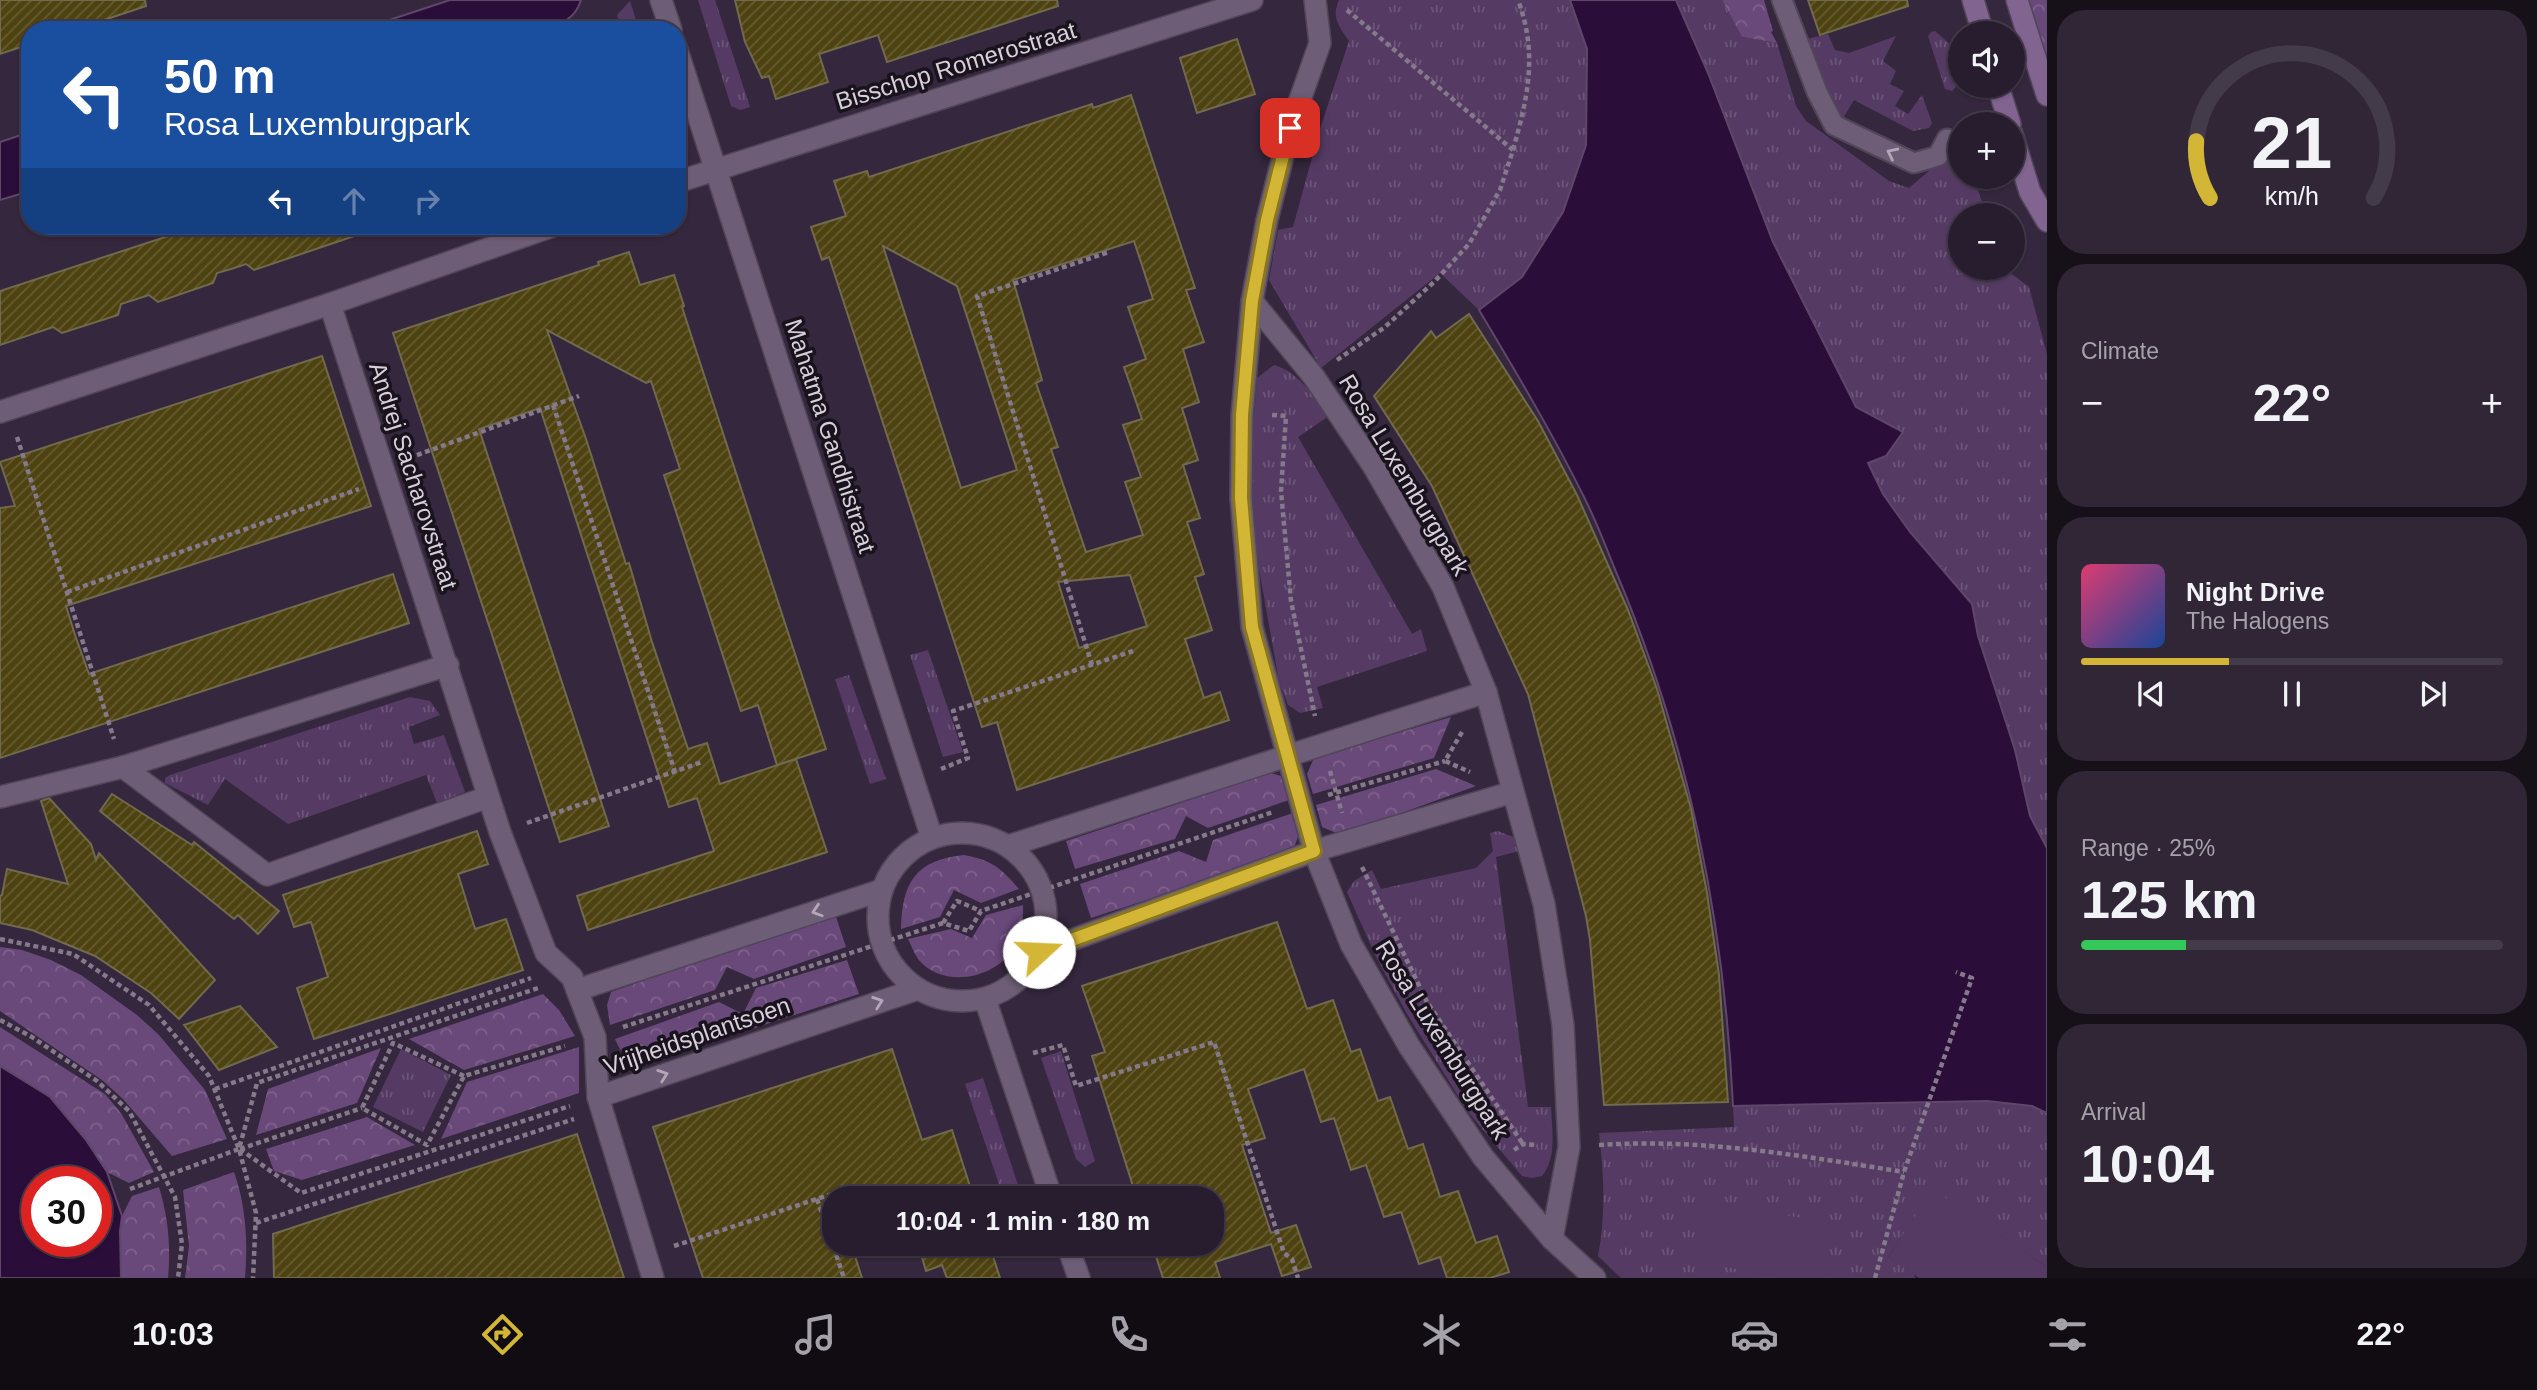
<!DOCTYPE html>
<html lang="en">
<head>
<meta charset="utf-8">
<style>
  body { margin:0; font-family:Arial,sans-serif; background:#302636; color:#f1f3f6; height:100vh; display:flex; flex-direction:column; font-size:26px; white-space:nowrap }
  * { box-sizing:border-box; margin:0 }
  p { font-size:23px; color:#a5a2aa }
  .icon { flex:none; width:38px; height:38px; fill:none; stroke:currentColor; stroke-width:2; stroke-linecap:round; stroke-linejoin:round }
  .map { position:relative; flex:1; overflow:hidden }
  .panel { display:flex; flex-direction:column; gap:10px; padding:10px; background:#161019; width:490px }
  .panel>* { flex:none }
  .banner { position:absolute; left:21px; top:21px; width:665px; height:214px; border-radius:28px; box-shadow:0 2px 5px #0004,0 0 0 2px #443b4a; background:#1a4fa0; color:#fff; overflow:hidden }
  .fabs { position:absolute; left:1948px; top:21px; display:grid; gap:14px }
  .fabs a { display:grid; place-items:center; width:77px; height:77px; border-radius:50%; background:#281d2e; box-shadow:0 2px 5px #0004,0 0 0 2px #443b4a; font-size:35px }
  .speed { position:absolute; left:21px; top:1166px; display:flex; gap:14px; font-size:35px; font-weight:700; text-align:center }
  .speed>* { display:grid; place-content:center; width:91px; height:91px; border-radius:50%; background:#281d2e; box-shadow:0 2px 5px #0004,0 0 0 2px #443b4a; line-height:1 }
  .speed .limit { border:10px solid #d22; background:#fff; color:#111 }
  .pin { position:absolute; display:grid; place-items:center; width:60px; height:60px; color:#fff; margin:-30px; border-radius:14px; box-shadow:0 4px 10px #0006 }
  .me { position:absolute; width:77px; margin:-38px; rotate:70deg; stroke-linejoin:round; filter:drop-shadow(0 0 5px #0008) }
  .turn { display:flex; align-items:center; gap:24px; height:147px; padding:0 28px; font-size:32px }
  .turn .icon { width:91px; height:91px; stroke-width:2.5 }
  .turn b { display:block; font-size:49px; line-height:60px }
  .lanes { display:flex; align-items:center; height:66px; padding:0 28px; background:#0003; justify-content:center; gap:35px; direction:ltr }
  .lanes .off { opacity:.35 }
  .big { font-size:52px; font-weight:700; line-height:1.1 }
  .panel .tile { flex:1; display:flex; flex-direction:column; justify-content:center; gap:10px; min-width:0; padding:0 24px; border-radius:28px; background:#302636 }
  .panel .dial { align-items:center; gap:0 }
  .dial svg { height:182px; overflow:visible; fill:none; stroke:#443b4a; stroke-width:7; stroke-linecap:round; text-anchor:middle }
  .dial text { fill:#f1f3f6; stroke:none }
  .song { display:flex; align-items:center; gap:21px }
  .cover { width:84px; height:84px; border-radius:10px; background:linear-gradient(135deg,hsl(340 70% 55%),hsl(220 70% 35%)) }
  .played { height:7px; border-radius:4px; background:linear-gradient(90deg,#d3b635 35%,#443b4a 35%) }
  .keys { display:flex; justify-content:space-around; direction:ltr }
  .heat { display:flex; justify-content:space-between; align-items:center; font-size:38px; direction:ltr }
  .charge { height:10px; border-radius:5px; background:linear-gradient(90deg,#34c759 25%,#443b4a 0) }
  .trip { position:absolute; left:822px; top:1186px; width:402px; height:70px; border-radius:28px; background:#281d2e; box-shadow:0 2px 5px #0004,0 0 0 2px #443b4a; font-weight:700; line-height:70px; text-align:center }
  .menu { display:flex; height:112px; justify-content:space-around; align-items:center; background:#100c12; color:#a5a2aa }
  .menu .icon { width:49px; height:49px }
  .menu .current { color:#d3b635 }
  .menu b { font-size:32px; color:#f1f3f6 }
  main { display:flex; flex:1; min-height:0 }
  .map>svg:first-child { display:block }
  .grass { fill:url(#grass-tufts) }
  .forest { fill:url(#forest-crowns) }
  .garden { fill:#553b63 }
  .water { fill:#2b0d39; stroke:#5f476a; stroke-width:2; fill-rule:evenodd }
  .building { fill:url(#building-hatch); stroke:#716a4d; stroke-width:2; fill-rule:evenodd }
  .lines { fill:none; stroke-linecap:round; stroke-linejoin:round }
  .lane-casing { stroke:#514558; stroke-width:23 }
  .street-casing { stroke:#514558; stroke-width:24 }
  .secondary-casing { stroke:#514558; stroke-width:24 }
  .path { stroke:#85798b; stroke-width:4.5; stroke-dasharray:5 3.5; stroke-linecap:butt }
  .lane { stroke:#6d5d76; stroke-width:19 }
  .street { stroke:#6d5d76; stroke-width:21 }
  .secondary { stroke:#816490; stroke-width:21 }
  .oneway { stroke:#b3a7b9 }
  .route-casing { stroke:#897622; stroke-width:18 }
  .route { stroke:#d3b635; stroke-width:12 }
  .labels { text-anchor:middle; stroke-width:7; stroke-linejoin:round; paint-order:stroke }
  .street-label { font-size:24px; fill:#d8cfdd; stroke:#19131d }
</style>
</head>
<body>
<main>
<div class="map">
<svg width="2047" height="1278" viewBox="0 0 2047 1278">
  <defs>
    <pattern id="grass-tufts" width="24" height="20" patternUnits="userSpaceOnUse" patternTransform="scale(1.75)"><rect width="24" height="20" fill="#553b63"/><path d="M3 7l-1-3M5 7V3M7 7l1-3M15 17l-1-3M17 17v-4M19 17l1-3" fill="none" stroke="#6d5679"/></pattern>
    <pattern id="forest-crowns" width="20" height="18" patternUnits="userSpaceOnUse" patternTransform="scale(1.75)"><rect width="20" height="18" fill="#694979"/><path d="M2 6a3 3 0 1 1 6 0M12 15a3 3 0 1 1 6 0" fill="none" stroke="#7e628c"/></pattern>
    <pattern id="building-hatch" width="6" height="6" patternUnits="userSpaceOnUse" patternTransform="scale(1.75)"><rect width="6" height="6" fill="#4d4210"/><path d="M-1 1l2-2M0 6l6-6M5 7l2-2" fill="none" stroke="#665c32"/></pattern>
  </defs>
  <rect width="100%" height="100%" fill="#35273d"/>
  <!-- grass -->
  <g class="grass">
    <path d="M698 0H715L750 107 740 110 731 106Z"/>
    <path d="M1339 0H1570L1587 49 1586 145 1563 212 1522 277 1479 310 1440 273 1321 368 1269 280 1278 230 1293 227 1319 132 1349 41C1339 27 1331 17 1339 0Z"/>
    <path d="M1676 0H1722L1742 37 1777 43 1796 106 1806 121 1889 181 1909 188 1937 164 1960 159V177H1974L1986 215H1960V268H2004L2029 287 2047 354V848L2030 816 2015 750 1978 636 1972 604 1910 532 1883 494 1868 463 1902 432 1856 407 1773 242 1708 73Z"/>
    <path d="M630 1 639 30H622L617 15Z"/>
    <path d="M1935 31 1954 48 1956 87 1952 91 1945 89 1928 36 1931 32Z"/>
    <path d="M1828 34 1835 50 1849 53 1896 36 1883 61 1896 71 1890 84 1904 91 1895 106 1908 114 1922 95 1932 123 1929 128 1913 131 1854 100 1842 120 1835 111 1807 39Z"/>
    <path d="M1274 365C1299 372 1313 396 1329 416L1298 437 1412 634 1421 629 1427 651 1317 687 1323 708 1300 713 1288 705 1279 681 1252 530 1251 455 1257 378Z"/>
    <path d="M928 650 963 752 943 757 910 655Z"/>
    <path d="M849 675 886 779 870 784 835 679Z"/>
    <path d="M410 697 430 701 440 715 409 727 414 744 444 735 465 792 437 803 426 775 288 824 225 779 208 805 165 783V778L170 775Z"/>
    <path d="M1498 831 1516 838 1519 851 1496 857 1528 1107H1551C1552 1130 1557 1158 1542 1176L1532 1178 1522 1176 1468 1112 1407 1014 1377 959 1347 892 1354 881 1372 870 1381 889 1476 868 1493 851 1490 833Z"/>
    <path d="M401 1049 451 1075 423 1132 373 1107Z"/>
    <path d="M1061 1051 1095 1161 1085 1167 1076 1159 1041 1058Z"/>
    <path d="M983 1078 1019 1188 1002 1193 965 1084Z"/>
    <path d="M1987 1101 2032 1106 2047 1113V1267L1933 1190 1888 1257 1914 1274 1915 1278H1621L1598 1256C1606 1216 1604 1174 1599 1133L1734 1127 1733 1106Z"/>
  </g>
  <!-- forest -->
  <g class="forest">
    <path d="M1722 0H1764L1773 31 1771 32 1777 43 1742 37Z"/>
    <path d="M2028 0H2047V59Z"/>
    <path d="M1451 717 1434 758 1313 794 1307 774 1314 758Z"/>
    <path d="M1436 769 1476 786 1341 835 1322 827 1316 805Z"/>
    <path d="M1271 773 1281 776 1289 800 1208 828 1186 816 1175 839 1075 869 1066 841Z"/>
    <path d="M1293 813 1299 834 1292 853 1091 918 1080 884 1179 851 1206 862 1213 840Z"/>
    <path d="M964 855C992 860 1001 868 1019 889L981 903 954 890 940 917 901 929C902 883 915 860 964 855Z"/>
    <path d="M1023 905C1023 918 1023 931 1017 943 1000 978 944 991 918 959 914 953 911 945 908 939L951 929 972 938 986 915Z"/>
    <path d="M835 914 846 947 754 979 727 967 715 990 610 1025 607 1005 611 992Z"/>
    <path d="M0 947 22 950 51 960 81 975 137 1015 159 1035 205 1090 227 1139 172 1156 123 1099 102 1080 0 1011Z"/>
    <path d="M847 960 859 994 647 1063C629 1061 622 1056 615 1039L719 1002 743 1014 756 988Z"/>
    <path d="M543 994 559 1010 575 1036 464 1070 409 1039Z"/>
    <path d="M0 1027 105 1094 121 1113 154 1172 129 1183 107 1172 86 1139 50 1097 0 1066Z"/>
    <path d="M579 1047V1093L441 1139 467 1082Z"/>
    <path d="M381 1048 357 1103 256 1135 268 1089Z"/>
    <path d="M367 1117 415 1145 302 1180 274 1171 266 1149Z"/>
    <path d="M234 1172C246 1206 248 1241 245 1278H185L189 1246 183 1190Z"/>
    <path d="M159 1187C168 1217 171 1246 168 1278H121L120 1231 122 1216 132 1196Z"/>
  </g>
  <!-- garden -->
  <g class="garden">
    <path d="M1933 1189 2047 1267V1278H1919L1888 1257Z"/>
    <path d="M1700 1201 1833 1223 1824 1278H1790L1690 1261Z"/>
  </g>
  <!-- water -->
  <g class="water">
    <path d="M450 0H581C575 20 560 24 543 30H359Z"/>
    <path d="M1570 0H1676L1708 73 1773 242 1856 407 1903 432 1886 456 1868 463 1883 494 1910 532 1972 604 1978 636 2015 750 2030 816 2047 848V1113L2032 1106 1987 1101 1733 1106C1724 918 1688 741 1614 567 1605 544 1596 521 1585 499 1553 434 1516 372 1479 310L1522 277 1563 212 1586 145 1587 49Z"/>
    <path d="M30 132V191L0 200V142Z"/>
    <path d="M0 1066 50 1097 86 1140 107 1172 122 1216 120 1231 121 1278H0ZM37 1181H96V1241H37Z"/>
  </g>
  <!-- building -->
  <g class="building">
    <path d="M0 0H145L146 6 74 30H30V44L0 54Z"/>
    <path d="M735 0H1057L1058 6 887 62 878 35 819 54 828 82 776 99 769 76 762 78 745 42Z"/>
    <path d="M1808 0H1907L1908 6 1820 35Z"/>
    <path d="M1237 39 1255 94 1197 113 1180 58Z"/>
    <path d="M1131 95 1195 288 1186 290 1204 342 1183 349 1199 402 1182 408 1198 460 1183 465 1200 518 1187 522 1204 574 1195 577 1212 630 1185 639 1204 698 1220 692 1229 720 1017 790 997 722 982 727 829 257 822 260 811 227 846 216 834 181 867 171 869 177 1092 104 1093 108ZM1134 241 1153 299 1128 307 1146 359 1124 367 1142 419 1123 425 1141 477 1125 482 1143 535 1086 552 1051 449 1058 447 1036 383 1042 380 1013 280ZM883 246 957 286 1017 470 961 488ZM1130 575 1147 626 1079 648 1058 582Z"/>
    <path d="M199 226H368L369 231 254 270 246 264 231 269 217 273 213 283 158 302 149 295 121 304 118 315 62 333 53 327 0 345V291Z"/>
    <path d="M629 252 640 285 674 275 684 306 682 307 691 335 826 749 777 765 758 705 741 711 664 475 680 469 651 381 646 383 547 330 586 439 626 564 629 563 652 642 688 749 707 743 720 784 796 759 827 852 588 930 577 896 714 851 697 798 669 807 540 408 479 429 609 826 560 842 393 333 599 265 598 262Z"/>
    <path d="M1469 314 1538 421 1577 495 1628 610 1657 689 1691 809 1707 893 1719 975 1728 1102 1604 1105 1590 940 1586 916 1528 694 1432 486 1374 396 1431 331 1436 338Z"/>
    <path d="M322 356 371 506 66 606 75 635 89 674 393 574 409 623 0 758V508L15 506 0 462Z"/>
    <path d="M112 794 192 845 194 842 279 911 258 934 238 915 234 919 100 811Z"/>
    <path d="M49 798 91 844 96 860 99 853 215 980 179 1019 151 993 95 956 32 930 0 923V896L2 895 7 869 68 884 41 801Z"/>
    <path d="M477 831 488 864 458 874 475 929 506 919 523 970 314 1039 297 988 328 977 311 922 294 927 283 895Z"/>
    <path d="M1277 922 1307 1009 1333 1000 1351 1052 1360 1049 1378 1101 1390 1097 1408 1149 1423 1144 1440 1197 1458 1191 1476 1243 1497 1236 1509 1272 1490 1278H1447L1440 1257 1419 1264 1401 1212 1384 1217 1366 1165 1351 1170 1334 1118 1321 1122 1304 1069 1248 1089 1265 1138 1242 1145 1271 1233 1296 1225 1311 1267 1282 1276 1271 1244 1215 1262 1220 1278H1163L1152 1244H1213V1199H1137L1092 1056 1105 1052 1082 986Z"/>
    <path d="M240 1006 277 1047 219 1070 184 1025Z"/>
    <path d="M892 1049 922 1140 952 1130 974 1199H835V1244H851L862 1278H703L653 1127Z"/>
    <path d="M577 1134 624 1278H274L273 1234Z"/>
    <path d="M918 1244H989L1000 1278H947L942 1265 926 1271Z"/>
  </g>
  <g class="lines">
    <defs>
      <path id="lane" d="M1782 0 1817 92 1834 125 1914 163 1938 156 1947 139"/>
      <g id="street">
        <path d="M661 0 671 30"/>
        <path d="M1315 0 1320 43 1290 128 1267 220 1252 301 1242 415 1241 498 1252 627 1314 851 1351 944 1409 1046 1483 1157 1552 1239 1595 1278"/>
        <path d="M677 50 932 838"/>
        <path d="M677 182 1252 0"/>
        <path d="M1252 301 1314 377 1374 467 1443 587 1486 692 1544 904 1563 1025 1569 1147 1552 1239"/>
        <path d="M330 304 500 832 546 953 572 977 595 1037 598 1097 653 1278"/>
        <path d="M0 412 330 304 553 226"/>
        <path d="M123 767 267 875 488 797"/>
        <path d="M0 797 123 767 448 665"/>
        <circle cx="962" cy="917" r="84"/>
        <path d="M1008 846 1486 692"/>
        <path d="M1039 952 1314 851 1513 792"/>
        <path d="M577 990 882 890"/>
        <path d="M985 999 1052 1199"/>
        <path d="M598 1097 918 989"/>
        <path d="M1067 1244 1079 1278"/>
      </g>
      <g id="secondary">
        <path d="M1973 0 1983 33"/>
        <path d="M2017 0 2047 95"/>
        <path d="M1998 86 2010 124"/>
        <path d="M2012 134 2030 192 2047 221"/>
      </g>
    </defs>
    <!-- lane casing -->
    <use href="#lane" class="lane-casing"/>
    <!-- street casing -->
    <use href="#street" class="street-casing"/>
    <!-- secondary casing -->
    <use href="#secondary" class="secondary-casing"/>
    <!-- path -->
    <g class="path">
      <path d="M1513 150C1528 96 1538 54 1518 0"/>
      <path d="M1337 360 1385 327 1435 281 1469 244 1500 190 1513 150 1347 10"/>
      <path d="M553 405 675 772"/>
      <path d="M1272 415 1286 416 1281 491 1291 601 1315 716"/>
      <path d="M17 437 114 739"/>
      <path d="M409 458 579 396"/>
      <path d="M67 592 359 489"/>
      <path d="M1092 665 977 296 1109 252"/>
      <path d="M1462 732 1445 761 1470 772"/>
      <path d="M941 769 968 758 953 711 1133 651"/>
      <path d="M1330 771 1342 813"/>
      <path d="M1328 795 1445 761"/>
      <path d="M527 823 702 762"/>
      <path d="M1362 867 1427 1002 1523 1144"/>
      <path d="M943 923 957 901 981 911"/>
      <path d="M0 939 73 954 149 1005 209 1076 239 1149 256 1213 253 1278"/>
      <path d="M0 1020 32 1037 97 1081 129 1111 175 1197 182 1244 178 1278"/>
      <path d="M623 1027 943 923 969 931 981 911 1273 812"/>
      <path d="M1033 1053 1063 1045 1076 1086 1214 1042 1284 1253 1292 1259 1298 1278"/>
      <path d="M464 1076 393 1043 362 1108 427 1145 464 1076 565 1046"/>
      <path d="M215 1089 531 978"/>
      <path d="M1599 1145C1703 1138 1802 1156 1904 1172"/>
      <path d="M240 1149 301 1193 570 1106"/>
      <path d="M240 1149 362 1108"/>
      <path d="M1514 1150 1523 1144 1538 1145"/>
      <path d="M130 1189 239 1149 257 1083 541 987"/>
      <path d="M817 1199 844 1278"/>
      <path d="M256 1223 574 1119"/>
      <path d="M674 1246 850 1188"/>
      <path d="M1875 1278 1904 1172 1972 978 1956 972"/>
    </g>
    <!-- lane -->
    <use href="#lane" class="lane"/>
    <!-- street -->
    <use href="#street" class="street"/>
    <!-- secondary -->
    <use href="#secondary" class="secondary"/>
  </g>
  <!-- one-way arrows -->
  <defs><path id="oneway-chevron" d="M-2-3.5L2.5 0L-2 3.5" fill="none" stroke-width="1.6" stroke-linecap="round" stroke-linejoin="round" transform="scale(1.75)"/></defs>
  <g class="oneway">
    <use href="#oneway-chevron" transform="translate(1892 153) rotate(-154)"/>
    <use href="#oneway-chevron" transform="translate(817 911) rotate(162)"/>
    <use href="#oneway-chevron" transform="translate(878 1002) rotate(-19)"/>
    <use href="#oneway-chevron" transform="translate(663 1075) rotate(-19)"/>
  </g>
  <g class="lines">
    <defs>
      <path id="route" d="M1039 952 1314 851 1252 627 1241 498 1242 415 1252 301 1267 220 1290 128"/>
    </defs>
    <!-- route casing -->
    <use href="#route" class="route-casing"/>
    <!-- route -->
    <use href="#route" class="route"/>
  </g>
  <g class="labels">
    <!-- street labels -->
    <g class="street-label">
      <text transform="translate(956 66) rotate(-17)" y="8">Bisschop Romerostraat</text>
      <text transform="translate(830 436) rotate(72)" y="8">Mahatma Gandhistraat</text>
      <text transform="translate(1404 475) rotate(59)" y="8">Rosa Luxemburgpark</text>
      <text transform="translate(413 476) rotate(72)" y="8">Andrej Sacharovstraat</text>
      <text transform="translate(697 1036) rotate(-19)" y="8">Vrijheidsplantsoen</text>
      <text transform="translate(1442 1040) rotate(58)" y="8">Rosa Luxemburgpark</text>
    </g>
  </g>
</svg>
<div class="fabs">
<a><svg class="icon" aria-label="sound" viewBox="0 0 24 24"><path d="M4 9h4l5-4v14l-5-4H4zM17 9q2 3 0 6"/></svg></a>
<a>+</a>
<a>−</a>
</div>
<div class="speed"><div class="limit">30</div></div>
<div class="pin" style="left:1290px;top:128px;background:#d93025"><svg class="icon" aria-label="arrive" viewBox="0 0 24 24"><path d="M6 21V4h12l-3 4 3 4H6"/></svg></div>
<svg class="me" style="left:1039px;top:952px" viewBox="-20 -20 40 40"><circle r="19" fill="#fff"/><path d="M0-13L10 11 0 6-10 11z" fill="#d3b635"/></svg>
<div class="trip">10:04 · 1 min · 180 m</div>
<div class="banner">
<div class="turn"><svg class="icon" aria-label="left" viewBox="0 0 24 24"><path d="M17 20v-9H6M10 6l-5 5 5 5"/></svg><div><b>50 m</b>Rosa Luxemburgpark</div></div>
<div class="lanes"><svg class="icon" aria-label="left" viewBox="0 0 24 24"><path d="M17 20v-9H6M10 6l-5 5 5 5"/></svg><svg class="icon off" aria-label="ahead" viewBox="0 0 24 24"><path d="M12 20V5M6 11l6-6 6 6"/></svg><svg class="icon off" aria-label="right" viewBox="0 0 24 24"><path d="M7 20v-9h11M14 6l5 5-5 5"/></svg></div>
</div>
</div>
<section class="panel">
<div class="tile dial"><svg viewBox="0 0 100 80">
<path d="M14 69A42 42 0 1 1 86 69"/>
<path d="M14 69A42 42 0 0 1 8 44" stroke="#d3b635"/>
<text x="50" y="56" font-size="32" font-weight="700">21</text>
<text x="50" y="72" font-size="11">km/h</text>
</svg></div>
<div class="tile"><p>Climate</p>
<div class="heat"><a>−</a><b class="big">22°</b><a>+</a></div>
</div>
<div class="tile">
<div class="song"><i class="cover"></i><div><b>Night Drive</b><p>The Halogens</p></div></div>
<div class="played"></div>
<div class="keys"><svg class="icon" aria-label="previous" viewBox="0 0 24 24"><path d="M18 5L8 12l10 7zM5 5v14"/></svg><svg class="icon" aria-label="pause" viewBox="0 0 24 24"><path d="M8 5v14M16 5v14"/></svg><svg class="icon" aria-label="next" viewBox="0 0 24 24"><path d="M6 5l10 7-10 7zM19 5v14"/></svg></div>
</div>
<div class="tile"><p>Range · 25%</p><b class="big">125 km</b><div class="charge"></div></div>
<div class="tile"><p>Arrival</p><b class="big">10:04</b></div>
</section>
</main>
<nav class="menu">
<b>10:03</b>
<svg class="icon current" aria-label="directions" viewBox="0 0 24 24"><path d="M12 3l9 9-9 9-9-9zM9 14v-3h6M13 9l2 2-2 2"/></svg>
<svg class="icon" aria-label="music" viewBox="0 0 24 24"><path d="M9 18V5l10-2v13"/><circle cx="6" cy="18" r="3"/><circle cx="16" cy="16" r="3"/></svg>
<svg class="icon" aria-label="phone" viewBox="0 0 24 24"><path d="M5 4h4l2 5-3 2q2 4 5 5l2-3 5 2v4C11 20 4 13 5 4z"/></svg>
<svg class="icon" aria-label="climate" viewBox="0 0 24 24"><path d="M12 3v18M4 7l16 10M4 17L20 7"/></svg>
<svg class="icon" aria-label="car" viewBox="0 0 24 24"><path d="M5 17H2v-5l4-1 3-4h7l3 4 3 1v5h-3M9 17h6M6 11h13"/><circle cx="7" cy="17" r="2"/><circle cx="17" cy="17" r="2"/></svg>
<svg class="icon" aria-label="filters" viewBox="0 0 24 24"><path d="M4 7h16M4 17h16"/><circle cx="9" cy="7" r="2"/><circle cx="15" cy="17" r="2"/></svg>
<b>22°</b>
</nav>
</body>
</html>
